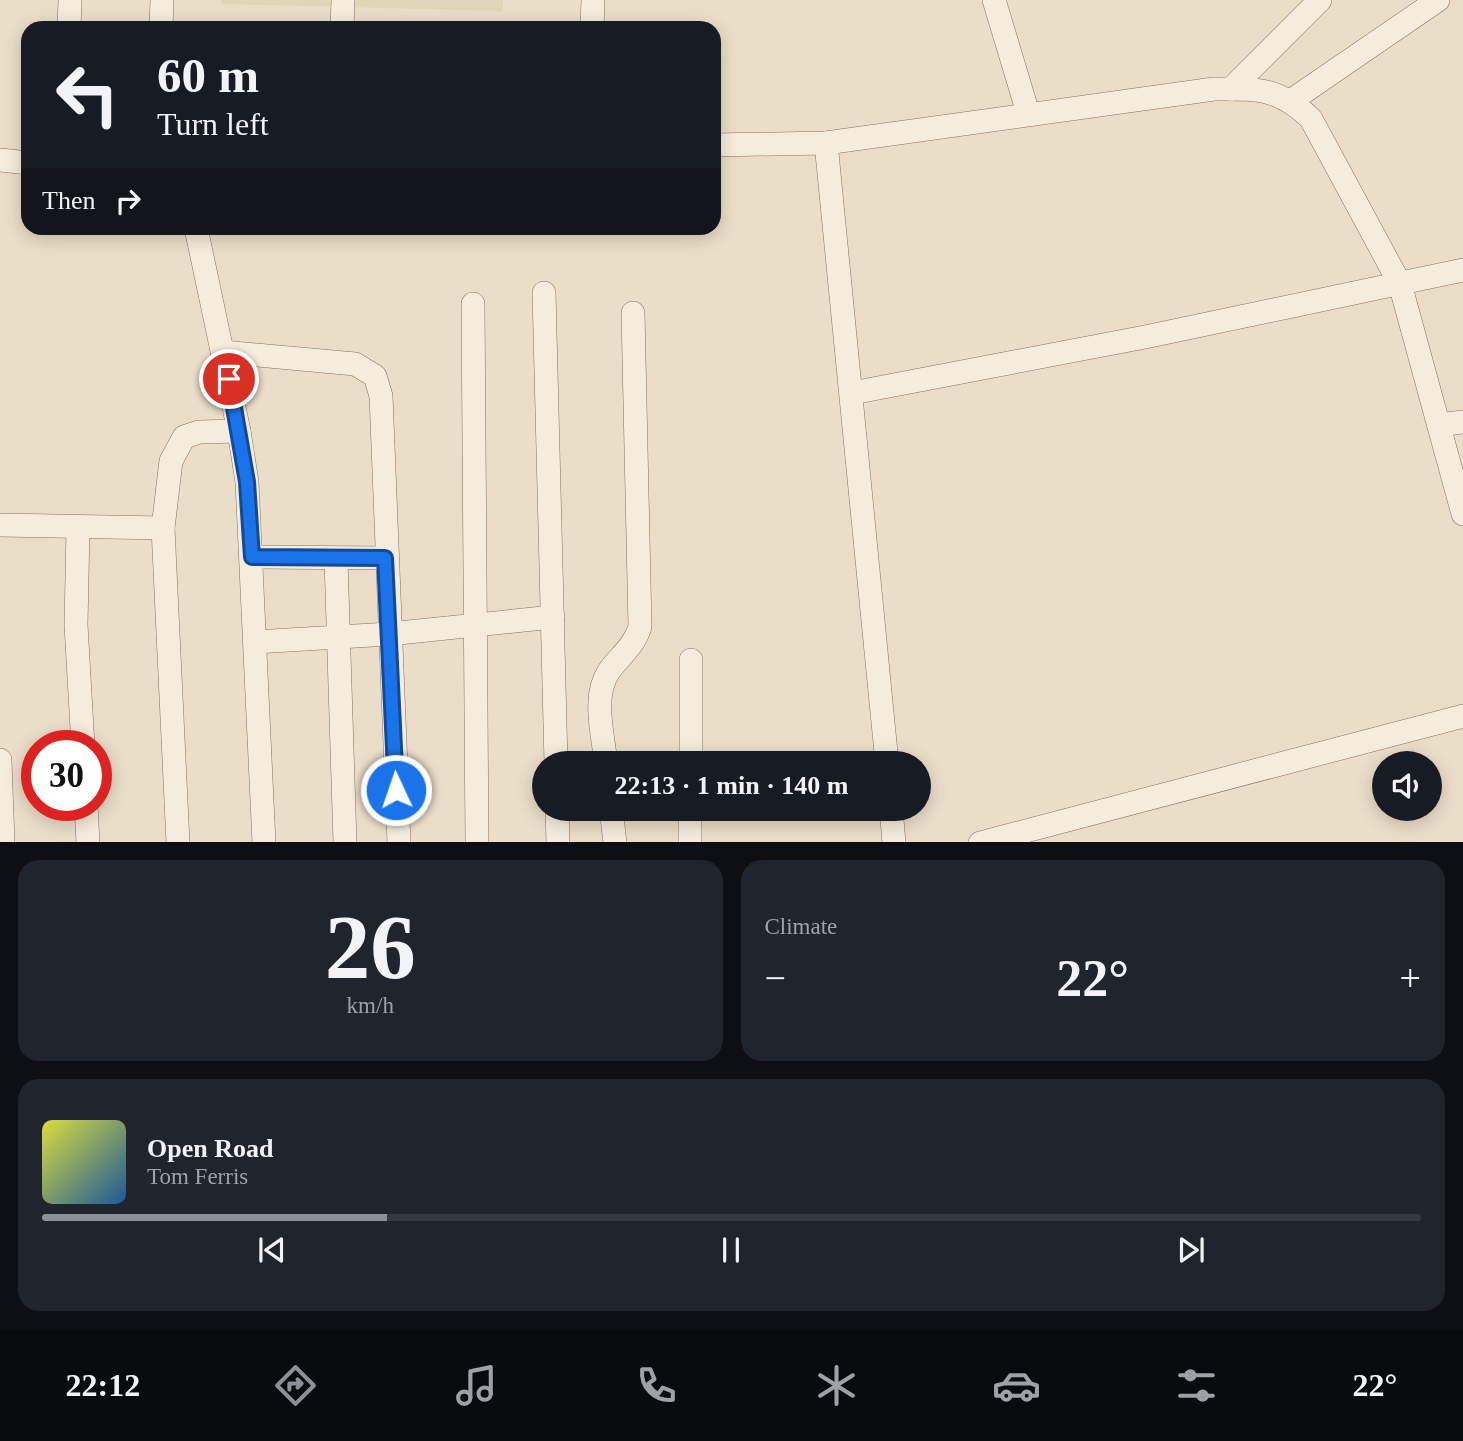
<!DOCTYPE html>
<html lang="en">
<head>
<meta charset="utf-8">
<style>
  body { margin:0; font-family:Georgia,serif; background:#20242c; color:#f1f3f6; height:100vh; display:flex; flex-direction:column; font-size:26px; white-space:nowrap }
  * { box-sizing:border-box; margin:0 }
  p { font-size:23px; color:#9ea1a6 }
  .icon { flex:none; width:38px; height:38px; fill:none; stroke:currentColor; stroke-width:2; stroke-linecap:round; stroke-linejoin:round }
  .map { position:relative; height:842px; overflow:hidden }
  .sheet { display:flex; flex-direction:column; gap:18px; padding:18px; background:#0d0f14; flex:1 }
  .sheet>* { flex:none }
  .banner { position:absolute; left:21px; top:21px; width:700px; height:214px; border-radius:21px; box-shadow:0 4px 18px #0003; background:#171b24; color:#f1f3f6; overflow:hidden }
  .controls { position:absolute; left:1372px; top:751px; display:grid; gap:14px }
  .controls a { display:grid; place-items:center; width:70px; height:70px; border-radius:50%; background:#171b24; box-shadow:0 4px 18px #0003; font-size:35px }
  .speed { position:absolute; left:21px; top:730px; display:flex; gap:14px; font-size:35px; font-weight:700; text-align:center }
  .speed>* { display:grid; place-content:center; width:91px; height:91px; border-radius:50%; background:#171b24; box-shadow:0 4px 18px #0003; line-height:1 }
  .speed .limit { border:10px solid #d22; background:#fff; color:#111 }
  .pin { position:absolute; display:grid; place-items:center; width:60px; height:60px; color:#fff; margin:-30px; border:4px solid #fff; border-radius:50%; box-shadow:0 2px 7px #0007 }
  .me { position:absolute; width:77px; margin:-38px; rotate:357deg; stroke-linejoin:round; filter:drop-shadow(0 0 5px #0008) }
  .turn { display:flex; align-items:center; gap:24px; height:147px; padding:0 21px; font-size:32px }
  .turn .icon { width:91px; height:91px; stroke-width:2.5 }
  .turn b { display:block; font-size:49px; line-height:60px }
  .then { display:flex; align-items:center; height:66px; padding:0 21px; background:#0003; gap:14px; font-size:26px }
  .big { font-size:52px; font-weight:600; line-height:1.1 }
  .sheet .widget { flex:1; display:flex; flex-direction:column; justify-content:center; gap:10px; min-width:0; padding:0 24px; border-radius:21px; background:#20242c }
  .sheet .dial { align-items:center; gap:0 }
  .dial b { font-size:91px; line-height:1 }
  .song { display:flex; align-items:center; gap:21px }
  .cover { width:84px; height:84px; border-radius:10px; background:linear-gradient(135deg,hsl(60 70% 55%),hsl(210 70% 35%)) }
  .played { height:7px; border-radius:4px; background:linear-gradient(90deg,#8c9099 25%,#363941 25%) }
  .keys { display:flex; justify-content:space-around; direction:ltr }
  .heat { display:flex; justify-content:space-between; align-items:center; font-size:38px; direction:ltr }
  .sheet .tiles { flex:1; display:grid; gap:18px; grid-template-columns:1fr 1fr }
  .widget:last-child { grid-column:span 2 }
  .trip { position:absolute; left:532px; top:751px; width:399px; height:70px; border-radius:35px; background:#171b24; box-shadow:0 4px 18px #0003; font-weight:600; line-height:70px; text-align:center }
  .menu { display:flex; height:112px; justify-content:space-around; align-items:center; background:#090b0e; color:#9ea1a6 }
  .menu .icon { width:49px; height:49px }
  .menu .selected { color:#8c9099 }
  .menu b { font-size:32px; color:#f1f3f6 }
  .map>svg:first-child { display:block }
  .farmland { fill:#e0d5b7 }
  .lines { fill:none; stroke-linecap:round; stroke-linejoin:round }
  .minor-casing { stroke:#86705f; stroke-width:24 }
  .minor { stroke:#f6ecdc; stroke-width:23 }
  .route-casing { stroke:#114b97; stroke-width:18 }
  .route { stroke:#1a73e8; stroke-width:12 }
</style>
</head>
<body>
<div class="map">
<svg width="1463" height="843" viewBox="0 0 1463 843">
  <rect width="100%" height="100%" fill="#ebdec9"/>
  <!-- farmland -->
  <path class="farmland" d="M221 0H503V11L221 4Z"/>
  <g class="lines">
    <defs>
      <g id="minor">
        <path d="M994 0 1028 113"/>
        <path d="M69 28 70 0"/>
        <path d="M161 28 162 0"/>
        <path d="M342 28 343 0"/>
        <path d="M592 28 593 0"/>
        <path d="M1231 89 1320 0"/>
        <path d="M1292 100 1438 0"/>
        <path d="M826 143 887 763"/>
        <path d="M714 145 826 143 1214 89C1257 89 1278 87 1311 119L1400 284 1463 514"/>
        <path d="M0 160 28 163"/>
        <path d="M196 228 239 431 247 482 264 843"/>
        <path d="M544 293 556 763"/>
        <path d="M473 304 477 843"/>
        <path d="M223 352 355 364 375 376 381 396 399 843"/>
        <path d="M852 393 1145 337 1463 270"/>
        <path d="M1439 425 1463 422"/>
        <path d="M0 525 163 528"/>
        <path d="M78 528 76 625 83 746"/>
        <path d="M252 557 385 558"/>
        <path d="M336 559 345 843"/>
        <path d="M255 642 389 634 553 617"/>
        <path d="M0 760 3 843"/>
        <path d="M606 763C603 735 592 696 609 671 621 655 634 646 640 627L633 313"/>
        <path d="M691 763V660"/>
        <path d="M86 805 88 843"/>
        <path d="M557 808 558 843"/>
        <path d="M611 808 615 843"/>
        <path d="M891 808 894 843"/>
        <path d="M178 843 163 528 171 461 184 437 199 432 239 431"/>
        <path d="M690 843V808"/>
        <path d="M980 843 1463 716"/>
      </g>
    </defs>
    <!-- minor casing -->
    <use href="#minor" class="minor-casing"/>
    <!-- minor -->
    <use href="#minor" class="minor"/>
  </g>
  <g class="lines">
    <defs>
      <path id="route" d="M229 379 247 482 252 557 385 558 396 790"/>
    </defs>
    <!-- route casing -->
    <use href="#route" class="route-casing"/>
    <!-- route -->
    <use href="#route" class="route"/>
  </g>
</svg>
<div class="controls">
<a><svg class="icon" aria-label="sound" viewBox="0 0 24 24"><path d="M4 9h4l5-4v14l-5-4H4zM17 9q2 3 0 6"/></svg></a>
</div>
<div class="speed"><div class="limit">30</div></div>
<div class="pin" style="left:229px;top:379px;background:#d93025"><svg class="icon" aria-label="arrive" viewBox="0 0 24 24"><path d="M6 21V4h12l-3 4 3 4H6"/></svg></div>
<svg class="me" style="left:396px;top:790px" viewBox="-20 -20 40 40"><circle r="17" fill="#1a73e8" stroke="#fff" stroke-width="3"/><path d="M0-11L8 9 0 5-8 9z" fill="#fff"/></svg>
<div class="trip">22:13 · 1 min · 140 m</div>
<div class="banner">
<div class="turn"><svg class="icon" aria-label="left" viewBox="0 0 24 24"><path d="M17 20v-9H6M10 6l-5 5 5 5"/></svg><div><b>60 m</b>Turn left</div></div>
<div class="then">Then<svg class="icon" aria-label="right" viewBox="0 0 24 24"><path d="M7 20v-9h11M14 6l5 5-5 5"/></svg></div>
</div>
</div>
<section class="sheet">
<div class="tiles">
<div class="widget dial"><b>26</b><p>km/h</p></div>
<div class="widget"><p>Climate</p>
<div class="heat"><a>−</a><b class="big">22°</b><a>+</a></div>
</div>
<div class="widget">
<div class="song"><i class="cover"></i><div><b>Open Road</b><p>Tom Ferris</p></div></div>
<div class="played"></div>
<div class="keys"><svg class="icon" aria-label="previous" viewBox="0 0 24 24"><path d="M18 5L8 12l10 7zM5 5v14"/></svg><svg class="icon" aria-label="pause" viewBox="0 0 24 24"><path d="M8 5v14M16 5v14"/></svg><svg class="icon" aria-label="next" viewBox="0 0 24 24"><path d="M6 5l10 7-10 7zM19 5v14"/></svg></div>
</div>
</div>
</section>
<nav class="menu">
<b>22:12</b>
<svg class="icon selected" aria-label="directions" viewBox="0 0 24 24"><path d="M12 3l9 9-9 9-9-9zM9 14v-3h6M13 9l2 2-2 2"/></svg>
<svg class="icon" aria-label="music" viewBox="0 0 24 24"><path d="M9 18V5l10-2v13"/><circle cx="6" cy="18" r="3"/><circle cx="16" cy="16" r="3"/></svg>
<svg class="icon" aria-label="phone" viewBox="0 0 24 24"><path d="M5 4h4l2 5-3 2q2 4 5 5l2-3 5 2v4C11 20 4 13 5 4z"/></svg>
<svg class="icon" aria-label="climate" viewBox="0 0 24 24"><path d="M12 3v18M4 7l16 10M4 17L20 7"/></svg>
<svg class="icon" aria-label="car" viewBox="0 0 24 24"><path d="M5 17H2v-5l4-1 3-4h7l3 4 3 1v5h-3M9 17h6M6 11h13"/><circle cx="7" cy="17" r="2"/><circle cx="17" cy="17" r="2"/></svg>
<svg class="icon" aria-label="filters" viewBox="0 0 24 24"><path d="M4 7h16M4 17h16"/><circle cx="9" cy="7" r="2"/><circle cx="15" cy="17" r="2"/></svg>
<b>22°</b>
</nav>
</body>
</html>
